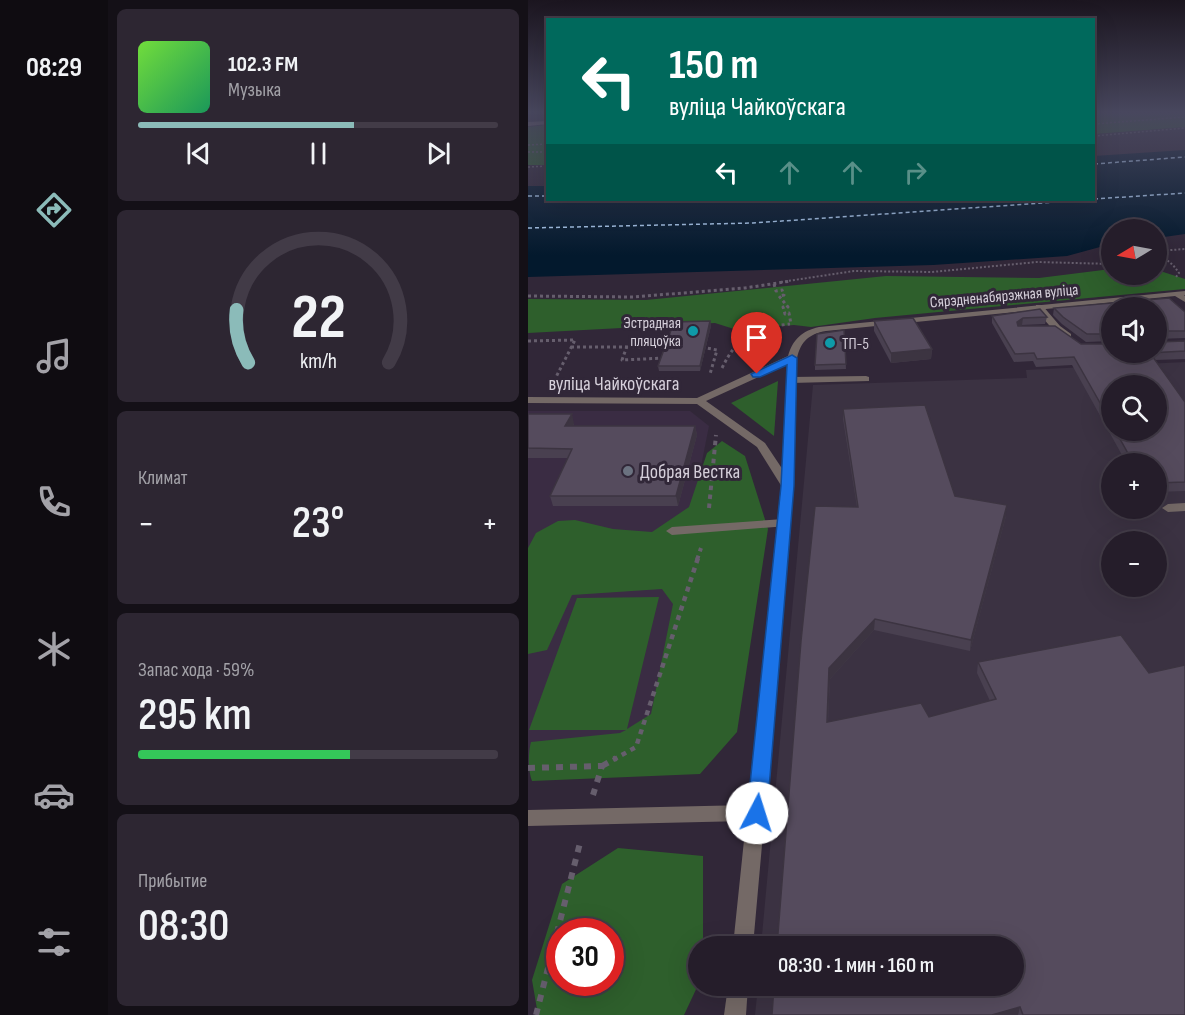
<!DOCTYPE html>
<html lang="ru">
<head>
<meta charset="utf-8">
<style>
  body { margin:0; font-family:"Sofia Sans Condensed",sans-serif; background:#2d2632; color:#f1f3f6; height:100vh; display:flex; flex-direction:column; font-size:22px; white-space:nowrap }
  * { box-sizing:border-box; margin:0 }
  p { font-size:20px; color:#a3a2a8 }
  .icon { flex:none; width:33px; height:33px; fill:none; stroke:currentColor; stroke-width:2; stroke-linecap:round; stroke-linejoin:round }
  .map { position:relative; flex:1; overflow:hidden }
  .side { display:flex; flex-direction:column; gap:9px; padding:9px; background:#141017; width:420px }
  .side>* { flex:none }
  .banner { position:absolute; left:18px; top:18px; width:549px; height:183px; border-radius:0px; box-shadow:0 6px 24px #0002,0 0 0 2px #423b47; background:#00695c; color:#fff; overflow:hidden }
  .needle { width:39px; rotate:260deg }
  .tools { position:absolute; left:573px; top:219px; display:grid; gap:12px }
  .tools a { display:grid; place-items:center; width:66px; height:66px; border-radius:50%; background:#251d2a; box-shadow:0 6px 24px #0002,0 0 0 2px #423b47; font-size:30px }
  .speed { position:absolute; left:18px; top:918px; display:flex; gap:12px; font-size:30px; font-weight:700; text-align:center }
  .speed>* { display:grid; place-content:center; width:78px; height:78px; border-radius:50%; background:#251d2a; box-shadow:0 6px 24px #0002,0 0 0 2px #423b47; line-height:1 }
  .speed .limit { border:9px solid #d22; background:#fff; color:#111 }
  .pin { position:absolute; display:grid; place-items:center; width:51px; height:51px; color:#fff; margin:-62px -26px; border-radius:50% 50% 50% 0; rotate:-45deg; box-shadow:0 0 6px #0007 }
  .pin .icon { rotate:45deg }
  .me { position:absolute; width:66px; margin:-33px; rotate:5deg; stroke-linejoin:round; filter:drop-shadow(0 0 4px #0008) }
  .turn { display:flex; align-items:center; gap:21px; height:126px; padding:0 24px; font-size:27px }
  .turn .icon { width:78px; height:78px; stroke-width:2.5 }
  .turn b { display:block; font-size:42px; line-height:51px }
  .lanes { display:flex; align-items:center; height:57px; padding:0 24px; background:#0003; justify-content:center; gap:30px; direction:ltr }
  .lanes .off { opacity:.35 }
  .big { font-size:45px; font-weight:600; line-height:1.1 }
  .side .tile { flex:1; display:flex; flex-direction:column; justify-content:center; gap:9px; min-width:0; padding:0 21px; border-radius:9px; background:#2d2632 }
  .side .dial { align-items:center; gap:0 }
  .dial svg { height:156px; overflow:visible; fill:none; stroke:#423b47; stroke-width:7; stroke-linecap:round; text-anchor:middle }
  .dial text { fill:#f1f3f6; stroke:none }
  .song { display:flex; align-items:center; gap:18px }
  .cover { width:72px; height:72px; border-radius:9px; background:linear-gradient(135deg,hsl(100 70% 55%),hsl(150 70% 35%)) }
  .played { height:6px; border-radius:3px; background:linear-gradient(90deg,#8bbbb9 60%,#423b47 60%) }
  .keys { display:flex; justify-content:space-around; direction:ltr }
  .heat { display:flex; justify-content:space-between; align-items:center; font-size:33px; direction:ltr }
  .charge { height:9px; border-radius:4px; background:linear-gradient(90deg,#34c759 59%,#423b47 0) }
  .trip { position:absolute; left:160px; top:936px; width:336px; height:60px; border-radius:30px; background:#251d2a; box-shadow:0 6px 24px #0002,0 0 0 2px #423b47; font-weight:600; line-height:60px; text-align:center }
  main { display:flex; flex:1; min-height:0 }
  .menu { display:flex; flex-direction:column; width:108px; justify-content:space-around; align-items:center; background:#0f0c11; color:#a3a2a8 }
  .menu .icon { width:42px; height:42px }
  .menu .current { color:#8bbbb9 }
  .menu b { font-size:27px; color:#f1f3f6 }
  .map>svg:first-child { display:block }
  .built { fill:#3a2c43 }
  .industrial { fill:#3b3242; fill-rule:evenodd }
  .green { fill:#2e5f2c; fill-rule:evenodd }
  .water { fill:#03192d }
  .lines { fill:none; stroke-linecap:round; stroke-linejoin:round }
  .ferry { stroke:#accef2; stroke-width:1.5; stroke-dasharray:4 3; stroke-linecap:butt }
  .path-far5 { stroke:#665e6d; stroke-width:1.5; stroke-dasharray:2 2; stroke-linecap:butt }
  .path-far4 { stroke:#665e6d; stroke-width:2; stroke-dasharray:2 2; stroke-linecap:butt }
  .path-far3 { stroke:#665e6d; stroke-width:3; stroke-dasharray:3 3; stroke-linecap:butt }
  .path-far2 { stroke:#665e6d; stroke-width:4; stroke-dasharray:4.5 4.5; stroke-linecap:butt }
  .path-far1 { stroke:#665e6d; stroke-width:4.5; stroke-dasharray:5 5; stroke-linecap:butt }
  .path { stroke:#665e6d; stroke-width:6; stroke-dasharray:7 7; stroke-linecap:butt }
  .lane { fill:#746966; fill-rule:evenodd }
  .street { fill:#746966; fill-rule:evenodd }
  .secondary { fill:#9d8b86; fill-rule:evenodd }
  .wall { fill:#494050; fill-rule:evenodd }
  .shaded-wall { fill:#3c3441 }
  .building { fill:#554b5d; stroke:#3c3441; stroke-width:1.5 }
  .route { fill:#1a73e8; stroke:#114b97; stroke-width:1.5 }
  .culture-dot { fill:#0f9aa8; stroke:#312738; stroke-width:2 }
  .worship-dot { fill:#6b7280; stroke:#312738; stroke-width:2 }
  .labels { text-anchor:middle; stroke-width:6; stroke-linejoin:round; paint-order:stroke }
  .far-street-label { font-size:16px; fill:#d5cfda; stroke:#312738 }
  .far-poi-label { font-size:16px; fill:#d5cfda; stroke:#312738; text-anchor:end }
  .street-label { font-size:20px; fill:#d5cfda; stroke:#312738 }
  .poi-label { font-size:20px; fill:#d5cfda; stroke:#312738; text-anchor:start }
</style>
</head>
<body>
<main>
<nav class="menu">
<b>08:29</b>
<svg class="icon current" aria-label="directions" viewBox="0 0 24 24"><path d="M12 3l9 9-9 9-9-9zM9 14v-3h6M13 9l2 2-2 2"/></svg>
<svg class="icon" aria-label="music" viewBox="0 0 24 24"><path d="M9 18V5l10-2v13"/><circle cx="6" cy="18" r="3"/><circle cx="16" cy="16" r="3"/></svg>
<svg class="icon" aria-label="phone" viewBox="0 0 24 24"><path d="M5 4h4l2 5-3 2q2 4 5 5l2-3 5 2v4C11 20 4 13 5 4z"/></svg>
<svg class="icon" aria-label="climate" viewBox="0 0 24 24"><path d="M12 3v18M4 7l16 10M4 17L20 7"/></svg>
<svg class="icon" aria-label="car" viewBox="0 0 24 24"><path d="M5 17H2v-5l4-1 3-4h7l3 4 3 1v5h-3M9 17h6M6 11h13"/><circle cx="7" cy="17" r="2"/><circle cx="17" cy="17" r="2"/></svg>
<svg class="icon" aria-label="filters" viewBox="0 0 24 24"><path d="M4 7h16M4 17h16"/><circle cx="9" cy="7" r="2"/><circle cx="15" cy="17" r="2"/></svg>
</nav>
<section class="side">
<div class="tile">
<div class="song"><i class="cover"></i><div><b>102.3 FM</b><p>Музыка</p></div></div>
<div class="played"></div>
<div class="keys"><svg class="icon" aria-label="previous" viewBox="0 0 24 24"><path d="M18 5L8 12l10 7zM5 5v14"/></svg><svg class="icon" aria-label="pause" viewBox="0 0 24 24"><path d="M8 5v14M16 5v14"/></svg><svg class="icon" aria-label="next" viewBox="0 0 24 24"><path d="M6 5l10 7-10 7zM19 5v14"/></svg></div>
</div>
<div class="tile dial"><svg viewBox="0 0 100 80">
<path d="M14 69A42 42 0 1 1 86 69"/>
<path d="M14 69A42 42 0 0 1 8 42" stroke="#8bbbb9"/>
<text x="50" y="56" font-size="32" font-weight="700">22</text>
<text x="50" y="72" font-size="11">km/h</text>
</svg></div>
<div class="tile"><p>Климат</p>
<div class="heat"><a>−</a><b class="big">23°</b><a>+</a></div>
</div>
<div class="tile"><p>Запас хода · 59%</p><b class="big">295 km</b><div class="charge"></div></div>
<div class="tile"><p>Прибытие</p><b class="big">08:30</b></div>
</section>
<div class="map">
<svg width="657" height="1015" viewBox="0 0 657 1015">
  <rect width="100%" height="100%" fill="#312738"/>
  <!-- built -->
  <path class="built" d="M0 411H162L181 426 113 769 0 770Z"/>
  <!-- industrial -->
  <path class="industrial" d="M657 362V1015H227L230 986H486V946H233L285 385 499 378 498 370ZM584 386H628V430H584ZM584 464H628V508H584ZM584 542H628V586H584Z"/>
  <!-- green -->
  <g class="green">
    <path d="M566 113H657V127L566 134Z"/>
    <path d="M19 125V165H0V127Z"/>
    <path d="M583 269 584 274H628L629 270 657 279V289L347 318 283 327 266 325 206 329 187 323 0 333V299L118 300 358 276 511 278Z"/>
    <path d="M250 381 246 436 203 403Z"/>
    <path d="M194 441 217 456 240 529 209 732 172 774 4 781C0 771 0 753 3 742L92 733 98 730H1L49 598 131 597 99 729 123 714 145 604 134 589 44 595 19 650 0 654V548L8 533 30 521 47 520 85 529 124 532 161 507 179 453Z"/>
    <path d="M90 848 175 856V946H171V983L156 1015H10L4 980 34 884ZM32 932H82V982H32Z"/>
  </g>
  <!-- water -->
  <path class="water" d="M657 150V234L629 238 628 230H584L583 244 539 256 405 265 0 277V186H19L20 200H566V156Z"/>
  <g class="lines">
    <!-- ferry -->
    <g class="ferry">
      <path d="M566 164 657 157"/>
      <path d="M0 196H20"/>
      <path d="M566 199 657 193"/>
      <path d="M0 228 225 223 558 200"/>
    </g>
    <!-- path-far5 -->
    <g class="path-far5">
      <path d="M566 113H582"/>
      <path d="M566 124 657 117"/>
      <path d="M566 136 657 128"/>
      <path d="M0 145 20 144"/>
      <path d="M0 152H20"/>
      <path d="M0 167 20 166"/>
    </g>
    <!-- path-far4 -->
    <g class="path-far4">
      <path d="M628 254 630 251 657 249"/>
      <path d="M628 257C639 258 645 264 651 273L648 277"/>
      <path d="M253 282 326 271 404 272 509 262 584 264"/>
    </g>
    <!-- path-far3 -->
    <g class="path-far3">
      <path d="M246 284 248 291 254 290 256 295 251 296 260 307H255L257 314 261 313 263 324"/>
      <path d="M0 296 105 297 217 288 263 281"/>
      <path d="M0 341 47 340 26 381"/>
      <path d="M99 346 94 360 137 358"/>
      <path d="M43 347H140"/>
      <path d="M174 347 189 350 182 374"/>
      <path d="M194 368C211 334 225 328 262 324"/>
    </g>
    <!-- path-far2 -->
    <g class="path-far2">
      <path d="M181 508 188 435"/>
      <path d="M169 560 173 548"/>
    </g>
    <!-- path-far1 -->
    <path class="path-far1" d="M85 760 108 747 170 558"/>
    <!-- path -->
    <g class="path">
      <path d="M74 766 88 758"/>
      <path d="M0 768 74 766 65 795"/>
      <path d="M8 1015 53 839"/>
    </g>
    <!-- lane -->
    <g class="lane">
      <path d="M647 292H653L657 296V302L647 296Z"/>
      <path d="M508 305H514L532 326 543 334V338C528 339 517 319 508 309Z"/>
      <path d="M338 376 341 377V381L263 383 258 380 263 377Z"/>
      <path d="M657 503V511L640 512 634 508 640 504Z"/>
      <path d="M256 519 262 523 260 526 144 535 138 531 144 527Z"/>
    </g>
    <!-- street -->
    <g class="street">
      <path d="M657 291V295L298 331C281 334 273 341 269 358L266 486 225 946H205L218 821 0 826V810L220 805 254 487 229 447 169 404 0 403V397L169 398 260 356C265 339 274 331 291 327ZM259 364 255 470 237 443 178 401Z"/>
      <path d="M200 986H220L218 1015H196Z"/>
    </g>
    <!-- secondary -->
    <path class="secondary" d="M20 121V124L0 126V122Z"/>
  </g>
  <!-- wall -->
  <g class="wall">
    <path d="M641 298 657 312V338L628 339V308H584V341L558 342 534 324 525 315 526 308Z"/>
    <path d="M464 316 519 317 517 324 494 325 493 326 553 344H584L657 341V359L627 360 657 402V491L628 492V464H599L544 365 508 367 505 361 486 362 464 323ZM584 386 628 430H584Z"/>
    <path d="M182 321 183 326 172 371H131L130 366Z"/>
    <path d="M346 321 404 349 403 359 363 363 346 331Z"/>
    <path d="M316 330 318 369 287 370V365Z"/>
    <path d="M315 409 427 496 478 516 442 651 346 630 302 679 300 722 401 717 462 701 449 673 450 662 657 1015H244L249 946 329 507 315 419Z"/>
    <path d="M0 414 46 424 45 426H167L169 435 150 506H25L22 496 40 458H0Z"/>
  </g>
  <!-- shaded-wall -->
  <g class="shaded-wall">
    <path d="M495 318 494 325 488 329 489 322Z"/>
    <path d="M182 321 183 326 172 371V366Z"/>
    <path d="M404 349 403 359 363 363V353Z"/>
    <path d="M44 414 46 424 40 436 37 426Z"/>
    <path d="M167 426 169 435 150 506 148 496Z"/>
    <path d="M479 505 478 516 442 651 443 640Z"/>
    <path d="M347 619 346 630 302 679 299 734 301 668Z"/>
    <path d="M492 1007 490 1015H464Z"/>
  </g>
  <!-- building -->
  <g class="building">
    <path d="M641 298 657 312V331H630L628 335V308H584V334H559L535 317 526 308Z"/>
    <path d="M512 309 519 317 495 318 489 322 490 326H527L553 344H584V352H628V341L630 342 657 341V351L622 353 657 402V482L628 483V464H606L587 430H628V386H584V424L546 357 509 359 506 353 487 354 464 316Z"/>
    <path d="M385 318 404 349 363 353 346 321Z"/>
    <path d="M182 321 172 366H130L146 322Z"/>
    <path d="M316 330 318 364 287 365 289 334Z"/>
    <path d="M397 405 427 496 479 505 443 640 347 619 301 668 299 722 393 703 401 717 468 699 450 662 593 635 621 673 657 665V1015H495L492 1007 464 1015H244L246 986H486V946H249L273 641 287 506 330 507 315 409Z"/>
    <path d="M0 414H44L37 426H167L148 496H22L44 449 0 448Z"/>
  </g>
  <!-- sky -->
  <linearGradient id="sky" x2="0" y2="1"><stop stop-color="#1b151f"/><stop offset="0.44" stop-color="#48475e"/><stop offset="1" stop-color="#48475e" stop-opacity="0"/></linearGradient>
  <rect width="657" height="255" fill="url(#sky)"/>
  <!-- route -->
  <path class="route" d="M264 355 269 358 266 486 239 813 236 819 229 821 222 819 219 813 253 486 259 365 232 377H225L223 374Z"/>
  <!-- markers -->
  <g class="culture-dot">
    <circle cx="165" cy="331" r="6"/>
    <circle cx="302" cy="343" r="6"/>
  </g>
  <circle class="worship-dot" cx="100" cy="471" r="6"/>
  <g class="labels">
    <!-- far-street labels -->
    <g class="far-street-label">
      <text transform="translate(476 295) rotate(-5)" y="6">Сярэдненабярэжная вуліца</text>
    </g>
    <!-- far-poi labels -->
    <g class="far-poi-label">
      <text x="153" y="328">Эстрадная<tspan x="153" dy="18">пляцоўка</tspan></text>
      <text x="314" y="349" text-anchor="start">ТП-5</text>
    </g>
    <!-- street labels -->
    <g class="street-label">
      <text x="86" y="390">вуліца Чайкоўскага</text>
    </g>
    <!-- poi labels -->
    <g class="poi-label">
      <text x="112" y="478">Добрая Вестка</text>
    </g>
  </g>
</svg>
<div class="tools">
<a><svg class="needle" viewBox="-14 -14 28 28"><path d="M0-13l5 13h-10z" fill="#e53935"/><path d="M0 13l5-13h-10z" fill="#a3a2a8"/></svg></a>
<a><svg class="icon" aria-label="sound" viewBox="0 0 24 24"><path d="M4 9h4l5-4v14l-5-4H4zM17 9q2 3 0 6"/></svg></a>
<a><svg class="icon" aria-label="search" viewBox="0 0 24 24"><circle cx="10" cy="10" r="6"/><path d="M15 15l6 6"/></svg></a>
<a>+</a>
<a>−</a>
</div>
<div class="speed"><div class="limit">30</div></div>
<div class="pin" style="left:229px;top:374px;background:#d93025"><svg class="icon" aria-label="arrive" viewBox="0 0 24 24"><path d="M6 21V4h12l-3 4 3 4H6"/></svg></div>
<svg class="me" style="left:229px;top:813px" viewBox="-20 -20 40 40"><circle r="19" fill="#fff"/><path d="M0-13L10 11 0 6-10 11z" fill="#1a73e8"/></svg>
<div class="trip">08:30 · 1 мин · 160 m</div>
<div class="banner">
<div class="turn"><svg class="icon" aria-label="left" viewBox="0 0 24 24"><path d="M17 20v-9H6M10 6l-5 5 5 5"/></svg><div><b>150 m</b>вуліца Чайкоўскага</div></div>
<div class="lanes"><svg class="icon" aria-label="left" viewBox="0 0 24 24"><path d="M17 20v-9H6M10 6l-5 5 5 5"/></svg><svg class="icon off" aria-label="ahead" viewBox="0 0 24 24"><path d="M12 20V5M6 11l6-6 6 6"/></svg><svg class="icon off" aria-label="ahead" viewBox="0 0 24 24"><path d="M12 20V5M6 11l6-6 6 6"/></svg><svg class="icon off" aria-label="right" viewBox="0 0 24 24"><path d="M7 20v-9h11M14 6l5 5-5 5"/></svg></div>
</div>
</div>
</main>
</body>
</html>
